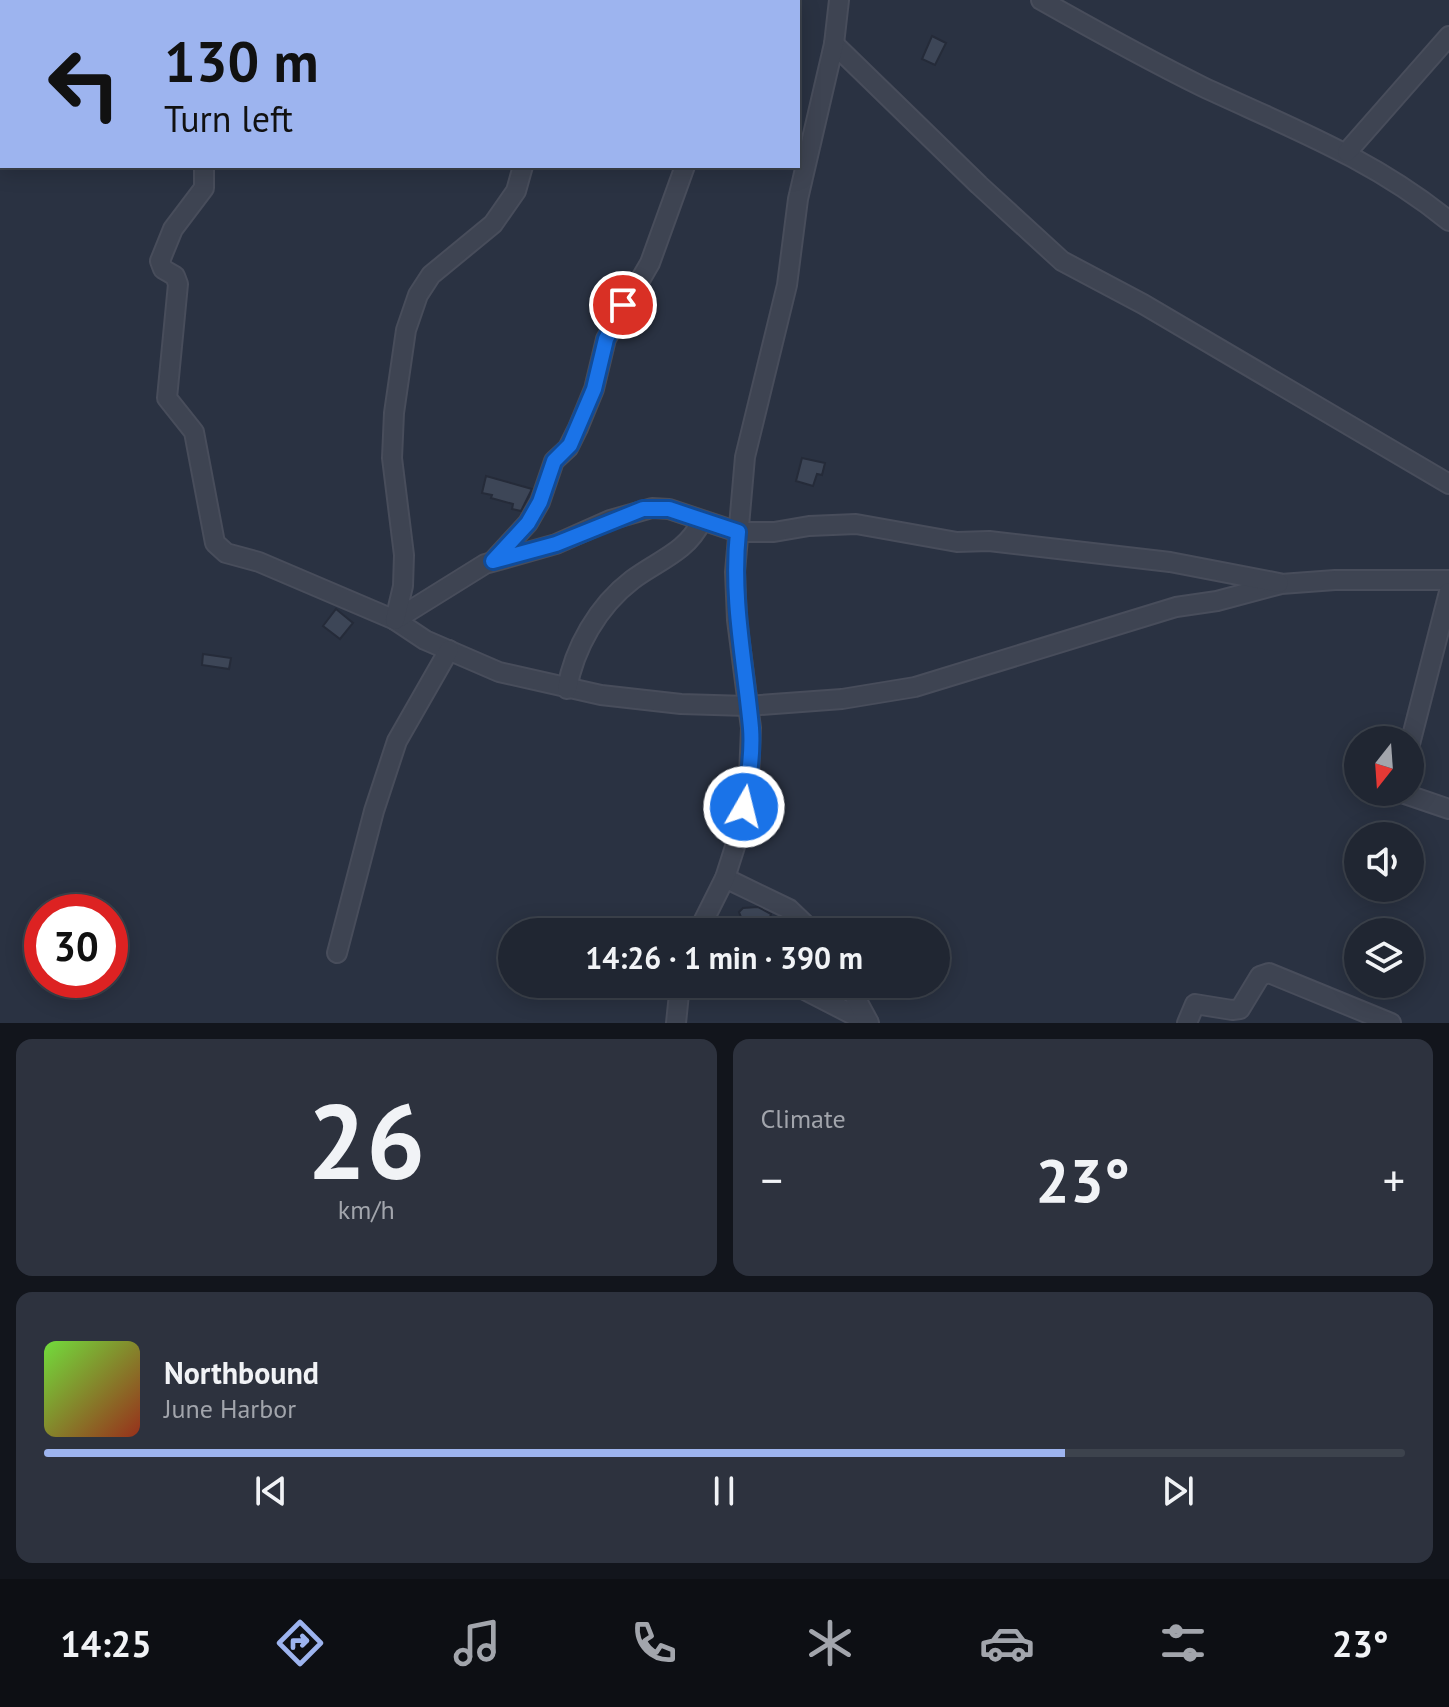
<!DOCTYPE html>
<html lang="en">
<head>
<meta charset="utf-8">
<style>
  body { margin:0; font-family:"PT Sans",sans-serif; background:#2d323e; color:#f1f3f6; height:100vh; display:flex; flex-direction:column; font-size:30px; white-space:nowrap }
  * { box-sizing:border-box; margin:0 }
  p { font-size:26px; color:#a2a5ac }
  .icon { flex:none; width:44px; height:44px; fill:none; stroke:currentColor; stroke-width:2; stroke-linecap:round; stroke-linejoin:round }
  .map { position:relative; height:1023px; overflow:hidden }
  .sheet { display:flex; flex-direction:column; gap:16px; padding:16px; background:#12151c; flex:1 }
  .sheet>* { flex:none }
  .banner { position:absolute; left:0px; top:0px; width:800px; height:168px; box-shadow:0 4px 20px #0003,0 0 0 2px #3d434d; background:#9db4ef; color:#111; overflow:hidden }
  .needle { width:52px; rotate:197deg }
  .fabs { position:absolute; left:1344px; top:726px; display:grid; gap:16px }
  .fabs a { display:grid; place-items:center; width:80px; height:80px; border-radius:50%; background:#202632; box-shadow:0 4px 20px #0003,0 0 0 2px #3d434d; font-size:40px }
  .speed { position:absolute; left:24px; top:894px; display:flex; gap:16px; font-size:40px; font-weight:700; text-align:center }
  .speed>* { display:grid; place-content:center; width:104px; height:104px; border-radius:50%; background:#202632; box-shadow:0 4px 20px #0003,0 0 0 2px #3d434d; line-height:1 }
  .speed .limit { border:12px solid #d22; background:#fff; color:#111 }
  .pin { position:absolute; display:grid; place-items:center; width:68px; height:68px; color:#fff; margin:-34px; border:4px solid #fff; border-radius:50%; box-shadow:0 2px 8px #0007 }
  .me { position:absolute; width:88px; margin:-44px; rotate:8deg; stroke-linejoin:round; filter:drop-shadow(0 0 6px #0008) }
  .turn { display:flex; align-items:center; gap:28px; height:168px; padding:0 32px; font-size:36px }
  .turn .icon { width:104px; height:104px; stroke-width:2.5 }
  .turn b { display:block; font-size:56px; line-height:68px }
  .big { font-size:60px; font-weight:700; line-height:1.1 }
  .sheet .widget { flex:1; display:flex; flex-direction:column; justify-content:center; gap:12px; min-width:0; padding:0 28px; border-radius:16px; background:#2d323e }
  .sheet .dial { align-items:center; gap:0 }
  .dial b { font-size:104px; line-height:1 }
  .song { display:flex; align-items:center; gap:24px }
  .cover { width:96px; height:96px; border-radius:12px; background:linear-gradient(135deg,hsl(100 70% 55%),hsl(10 70% 35%)) }
  .played { height:8px; border-radius:4px; background:linear-gradient(90deg,#9db4ef 75%,#3d434d 75%) }
  .keys { display:flex; justify-content:space-around; direction:ltr }
  .heat { display:flex; justify-content:space-between; align-items:center; font-size:44px; direction:ltr }
  .sheet .tiles { flex:1; display:grid; gap:16px; grid-template-columns:1fr 1fr }
  .widget:last-child { grid-column:span 2 }
  .trip { position:absolute; left:498px; top:918px; width:452px; height:80px; border-radius:40px; background:#202632; box-shadow:0 4px 20px #0003,0 0 0 2px #3d434d; font-weight:700; line-height:80px; text-align:center }
  .menu { display:flex; height:128px; justify-content:space-around; align-items:center; background:#0d0f14; color:#a2a5ac }
  .menu .icon { width:56px; height:56px }
  .menu .active { color:#9db4ef }
  .menu b { font-size:36px; color:#f1f3f6 }
  .map>svg:first-child { display:block }
  .building { fill:#3d4657; stroke:#252b39; stroke-width:2 }
  .lines { fill:none; stroke-linecap:round; stroke-linejoin:round }
  .minor-casing { stroke:#484d5b; stroke-width:22 }
  .minor { stroke:#3e4452; stroke-width:18 }
  .route-casing { stroke:#114b97; stroke-width:20 }
  .route { stroke:#1a73e8; stroke-width:14 }
</style>
</head>
<body>
<div class="map">
<svg width="1449" height="1023" viewBox="0 0 1449 1023">
  <rect width="100%" height="100%" fill="#2a3242"/>
  <!-- building -->
  <g class="building">
    <path d="M932 36 946 43 935 65 922 59Z"/>
    <path d="M802 458 825 463 822 475 817 474 813 486 796 481Z"/>
    <path d="M486 476 532 489 521 511 512 509 513 504 491 498 492 495 482 493Z"/>
    <path d="M336 609 353 623 340 639 323 626Z"/>
    <path d="M203 654 231 658 229 669 202 665Z"/>
    <path d="M758 907 771 914 768 924 758 922 757 928 741 917 739 912 743 908Z"/>
  </g>
  <g class="lines">
    <defs>
      <g id="minor">
        <path d="M615 0V2"/>
        <path d="M1041 0C1094 30 1148 60 1203 87 1291 128 1373 159 1449 221"/>
        <path d="M272 2 273 0"/>
        <path d="M834 44 979 185 1062 261 1143 304 1449 484"/>
        <path d="M1347 152 1449 36"/>
        <path d="M204 166V188L173 229 160 261 163 269 175 276 178 284 167 398 194 432 215 543 226 553 259 562 395 620 425 640 499 672 601 695 681 704 747 706 842 699 915 687 1176 607 1217 601 1281 584 1335 580H1449"/>
        <path d="M493 561 528 523 540 502 554 461 568 448 578 428 594 389 606 339 650 263 685 166"/>
        <path d="M395 620 485 564 556 544 610 520 652 508 669 509 738 532H774L809 526 856 524 957 542 989 541 1170 562 1279 583"/>
        <path d="M395 620 403 586 404 555 392 458 394 413 406 330 418 295 431 275 493 224 516 191 523 166"/>
        <path d="M567 689C574 648 598 606 632 580 657 561 687 552 701 522"/>
        <path d="M1410 744 1449 592"/>
        <path d="M1399 792 1449 809"/>
        <path d="M725 878 789 909 813 932"/>
        <path d="M698 932 725 878 739 834 749 777 751 728 737 620 735 572 745 457 787 285 798 199 834 44 839 0"/>
        <path d="M337 953 374 811 397 741 449 650"/>
        <path d="M793 984 869 1023"/>
        <path d="M848 984 868 1021"/>
        <path d="M676 1023 680 984"/>
        <path d="M1187 1023 1195 1004 1232 1010 1240 1009 1260 976 1269 973 1391 1023"/>
      </g>
    </defs>
    <!-- minor casing -->
    <use href="#minor" class="minor-casing"/>
    <!-- minor -->
    <use href="#minor" class="minor"/>
  </g>
  <g class="lines">
    <defs>
      <path id="route" d="M623 305 606 339 594 389 570 445 554 461 540 502 528 523 493 561 556 544 643 509H669L738 532C731 599 745 662 751 728 753 754 748 781 744 807"/>
    </defs>
    <!-- route casing -->
    <use href="#route" class="route-casing"/>
    <!-- route -->
    <use href="#route" class="route"/>
  </g>
</svg>
<div class="fabs">
<a><svg class="needle" viewBox="-14 -14 28 28"><path d="M0-13l5 13h-10z" fill="#e53935"/><path d="M0 13l5-13h-10z" fill="#a2a5ac"/></svg></a>
<a><svg class="icon" aria-label="sound" viewBox="0 0 24 24"><path d="M4 9h4l5-4v14l-5-4H4zM17 9q2 3 0 6"/></svg></a>
<a><svg class="icon" aria-label="layers" viewBox="0 0 24 24"><path d="M12 4l9 5-9 5-9-5zM3 14l9 5 9-5"/></svg></a>
</div>
<div class="speed"><div class="limit">30</div></div>
<div class="pin" style="left:623px;top:305px;background:#d93025"><svg class="icon" aria-label="arrive" viewBox="0 0 24 24"><path d="M6 21V4h12l-3 4 3 4H6"/></svg></div>
<svg class="me" style="left:744px;top:807px" viewBox="-20 -20 40 40"><circle r="17" fill="#1a73e8" stroke="#fff" stroke-width="3"/><path d="M0-11L8 9 0 5-8 9z" fill="#fff"/></svg>
<div class="trip">14:26 · 1 min · 390 m</div>
<div class="banner">
<div class="turn"><svg class="icon" aria-label="left" viewBox="0 0 24 24"><path d="M17 20v-9H6M10 6l-5 5 5 5"/></svg><div><b>130 m</b>Turn left</div></div>
</div>
</div>
<section class="sheet">
<div class="tiles">
<div class="widget dial"><b>26</b><p>km/h</p></div>
<div class="widget"><p>Climate</p>
<div class="heat"><a>−</a><b class="big">23°</b><a>+</a></div>
</div>
<div class="widget">
<div class="song"><i class="cover"></i><div><b>Northbound</b><p>June Harbor</p></div></div>
<div class="played"></div>
<div class="keys"><svg class="icon" aria-label="previous" viewBox="0 0 24 24"><path d="M18 5L8 12l10 7zM5 5v14"/></svg><svg class="icon" aria-label="pause" viewBox="0 0 24 24"><path d="M8 5v14M16 5v14"/></svg><svg class="icon" aria-label="next" viewBox="0 0 24 24"><path d="M6 5l10 7-10 7zM19 5v14"/></svg></div>
</div>
</div>
</section>
<nav class="menu">
<b>14:25</b>
<svg class="icon active" aria-label="directions" viewBox="0 0 24 24"><path d="M12 3l9 9-9 9-9-9zM9 14v-3h6M13 9l2 2-2 2"/></svg>
<svg class="icon" aria-label="music" viewBox="0 0 24 24"><path d="M9 18V5l10-2v13"/><circle cx="6" cy="18" r="3"/><circle cx="16" cy="16" r="3"/></svg>
<svg class="icon" aria-label="phone" viewBox="0 0 24 24"><path d="M5 4h4l2 5-3 2q2 4 5 5l2-3 5 2v4C11 20 4 13 5 4z"/></svg>
<svg class="icon" aria-label="climate" viewBox="0 0 24 24"><path d="M12 3v18M4 7l16 10M4 17L20 7"/></svg>
<svg class="icon" aria-label="car" viewBox="0 0 24 24"><path d="M5 17H2v-5l4-1 3-4h7l3 4 3 1v5h-3M9 17h6M6 11h13"/><circle cx="7" cy="17" r="2"/><circle cx="17" cy="17" r="2"/></svg>
<svg class="icon" aria-label="filters" viewBox="0 0 24 24"><path d="M4 7h16M4 17h16"/><circle cx="9" cy="7" r="2"/><circle cx="15" cy="17" r="2"/></svg>
<b>23°</b>
</nav>
</body>
</html>
